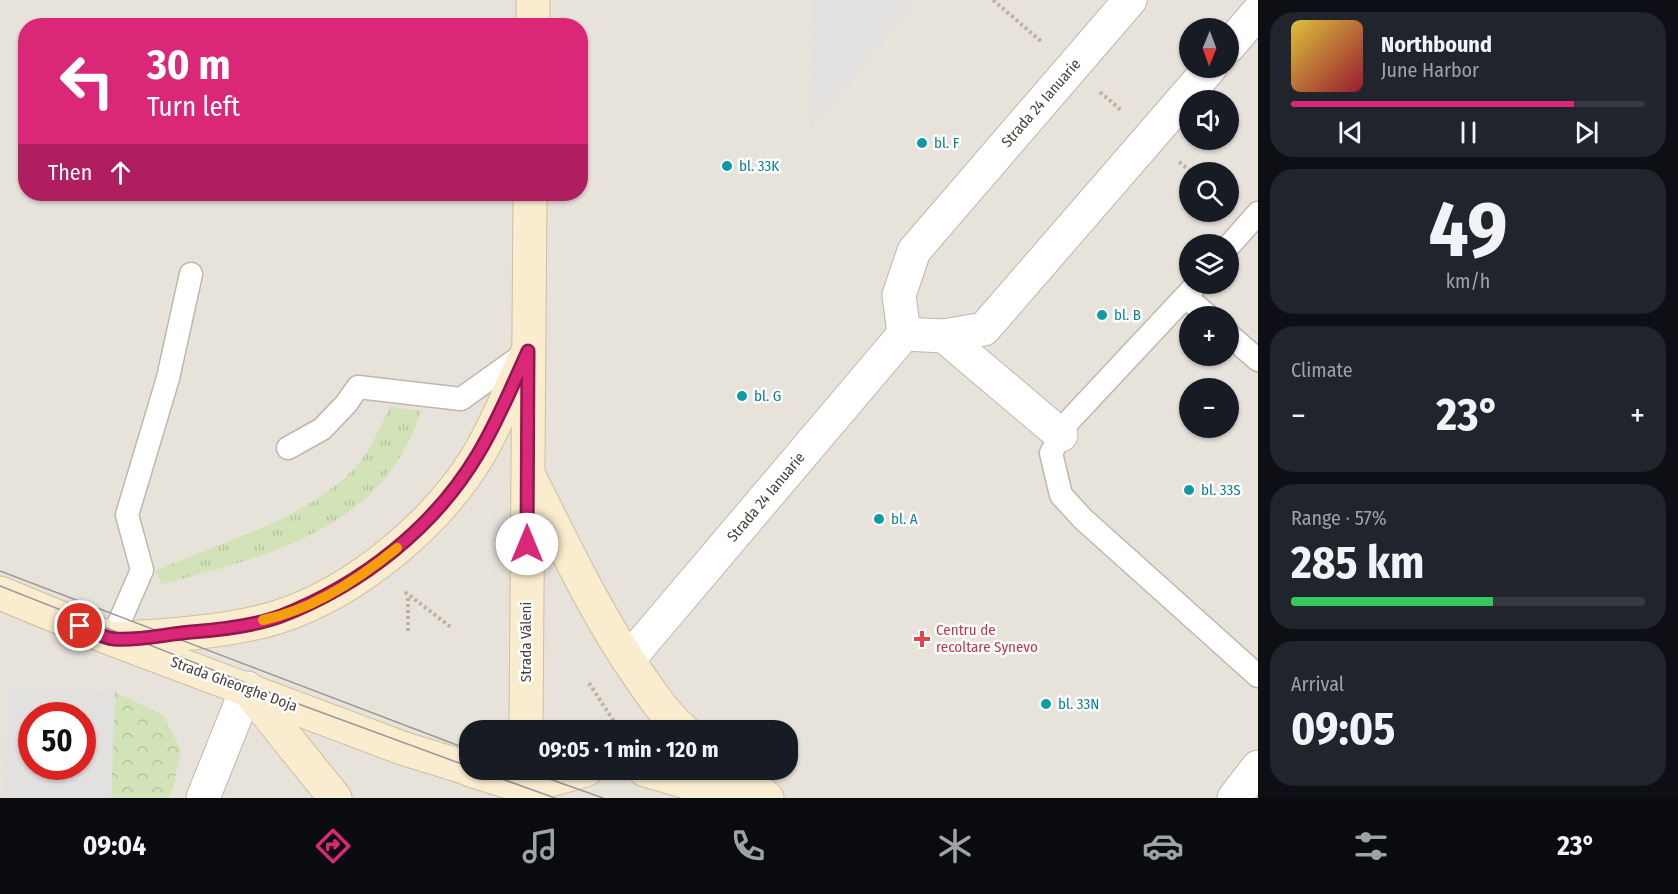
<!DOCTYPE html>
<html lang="en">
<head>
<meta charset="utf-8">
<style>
  body { margin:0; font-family:"Fira Sans Condensed",sans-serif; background:#20242c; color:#f1f3f6; height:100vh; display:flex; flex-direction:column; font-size:22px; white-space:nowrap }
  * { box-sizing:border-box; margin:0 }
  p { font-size:20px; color:#9ea1a6 }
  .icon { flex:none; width:33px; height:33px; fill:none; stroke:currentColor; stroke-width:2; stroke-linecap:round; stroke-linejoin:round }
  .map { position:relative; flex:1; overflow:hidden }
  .panel { display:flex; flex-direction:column; gap:12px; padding:12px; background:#0d0f14; width:420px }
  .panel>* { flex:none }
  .banner { position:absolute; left:18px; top:18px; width:570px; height:183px; border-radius:24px; box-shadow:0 2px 4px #0004; background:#db2777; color:#fff; overflow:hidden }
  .needle { width:39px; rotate:181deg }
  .fabs { position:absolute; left:1179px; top:18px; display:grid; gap:12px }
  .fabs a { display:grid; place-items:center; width:60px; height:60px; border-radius:50%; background:#171b24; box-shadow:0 2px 4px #0004; font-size:30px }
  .speed { position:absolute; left:18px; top:702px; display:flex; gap:12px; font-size:30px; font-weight:700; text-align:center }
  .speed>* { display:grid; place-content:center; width:78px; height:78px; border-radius:50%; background:#171b24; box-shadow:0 2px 4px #0004; line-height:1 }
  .speed .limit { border:9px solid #d22; background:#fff; color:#111 }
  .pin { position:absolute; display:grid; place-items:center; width:51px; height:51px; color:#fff; margin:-26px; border:3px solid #fff; border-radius:50%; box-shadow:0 2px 6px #0007 }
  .me { position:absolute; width:66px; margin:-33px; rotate:0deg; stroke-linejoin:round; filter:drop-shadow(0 0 4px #0008) }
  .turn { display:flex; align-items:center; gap:21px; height:126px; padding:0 30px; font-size:27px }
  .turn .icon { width:78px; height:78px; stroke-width:2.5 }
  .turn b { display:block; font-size:42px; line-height:51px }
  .then { display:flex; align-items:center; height:57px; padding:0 30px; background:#0003; gap:12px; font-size:22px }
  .big { font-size:45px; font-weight:700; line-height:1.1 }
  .panel .tile { flex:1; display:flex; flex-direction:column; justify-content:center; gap:9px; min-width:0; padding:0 21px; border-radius:24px; background:#20242c }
  .panel .dial { align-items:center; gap:0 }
  .dial b { font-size:78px; line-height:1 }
  .song { display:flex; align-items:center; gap:18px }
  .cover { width:72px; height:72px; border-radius:9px; background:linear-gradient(135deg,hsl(50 70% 55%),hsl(350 70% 35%)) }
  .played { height:6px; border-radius:3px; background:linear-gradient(90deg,#db2777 80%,#363941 80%) }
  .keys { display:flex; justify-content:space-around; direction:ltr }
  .heat { display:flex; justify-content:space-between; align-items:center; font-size:33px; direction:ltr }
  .charge { height:9px; border-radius:4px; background:linear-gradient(90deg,#34c759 57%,#363941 0) }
  .trip { position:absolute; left:459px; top:720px; width:339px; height:60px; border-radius:24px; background:#171b24; box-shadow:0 2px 4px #0004; font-weight:700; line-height:60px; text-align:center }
  .tab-bar { display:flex; height:96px; justify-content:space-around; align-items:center; background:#090b0e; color:#9ea1a6 }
  .tab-bar .icon { width:42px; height:42px }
  .tab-bar .selected { color:#db2777 }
  .tab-bar b { font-size:27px; color:#f1f3f6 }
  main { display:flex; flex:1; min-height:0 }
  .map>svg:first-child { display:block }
  .residential { fill:#e7e2da; fill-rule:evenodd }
  .grass { fill:url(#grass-tufts) }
  .park { fill:url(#park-crowns) }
  .parking { fill:#e3e1df; fill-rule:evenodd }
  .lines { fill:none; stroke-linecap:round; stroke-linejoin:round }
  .service-casing { stroke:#beb7ae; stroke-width:25 }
  .minor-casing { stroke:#beb7ae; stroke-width:35 }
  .secondary-casing { stroke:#cebf9f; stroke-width:35 }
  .path { stroke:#bfb2a1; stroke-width:4; stroke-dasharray:3 3; stroke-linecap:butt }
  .service { stroke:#fff; stroke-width:22 }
  .minor { stroke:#fff; stroke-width:33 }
  .secondary { stroke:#f9eccf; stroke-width:33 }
  .tram { stroke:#989898; stroke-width:1.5 }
  .route-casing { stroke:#8e194d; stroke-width:15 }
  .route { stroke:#db2777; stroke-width:10 }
  .slow { stroke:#f59e0b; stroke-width:10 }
  .culture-dot { fill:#0f9aa8; stroke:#fff; stroke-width:2 }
  .health-dot { fill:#e0444e; stroke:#fff; stroke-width:2 }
  .labels { text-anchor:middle; stroke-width:5; stroke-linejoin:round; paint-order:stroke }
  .street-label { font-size:15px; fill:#474139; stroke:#fff }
  .culture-label { font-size:15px; fill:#0d838f; stroke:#fff; text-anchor:start }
  .health-label { font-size:15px; fill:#be3a42; stroke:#fff; text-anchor:start }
</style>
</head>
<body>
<main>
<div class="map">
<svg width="1258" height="798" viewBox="0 0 1258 798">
  <defs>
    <pattern id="grass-tufts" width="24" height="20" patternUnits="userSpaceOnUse" patternTransform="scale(1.5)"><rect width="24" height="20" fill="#d3e3b8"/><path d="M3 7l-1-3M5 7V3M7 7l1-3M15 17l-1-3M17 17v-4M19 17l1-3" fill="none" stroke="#b6c49f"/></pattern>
    <pattern id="park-crowns" width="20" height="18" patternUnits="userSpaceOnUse" patternTransform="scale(1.5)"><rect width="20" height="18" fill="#d3e3b8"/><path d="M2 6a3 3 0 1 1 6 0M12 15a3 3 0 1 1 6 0" fill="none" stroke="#b6c49f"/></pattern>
  </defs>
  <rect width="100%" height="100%" fill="#f4f0eb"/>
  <!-- residential -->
  <path class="residential" d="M0 0H1258V798H0ZM26 26H580V194H26ZM1190 28H1228V68H1190ZM1190 100H1228V140H1190ZM1190 172H1228V212H1190ZM1190 244H1228V284H1190ZM1190 316H1228V356H1190ZM1190 388H1228V428H1190ZM32 716H82V766H32ZM470 730H788V770H470Z"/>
  <!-- grass -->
  <path class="grass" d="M390 407 421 411C384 529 268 556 162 584L155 571C219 543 305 520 355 468 370 452 380 427 390 407Z"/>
  <!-- park -->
  <path class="park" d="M115 692 163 715 181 750 173 788 168 798H111Z"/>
  <!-- parking -->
  <g class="parking">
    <path d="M813 0H916L810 130Z"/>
    <path d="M8 688 115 692 111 798H3ZM32 716H82V766H32Z"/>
  </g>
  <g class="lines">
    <defs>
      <g id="service">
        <path d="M1228 247 1258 213"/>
        <path d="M1197 284 1068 422 1051 453 1061 495 1083 519 1258 676"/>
        <path d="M1186 297 1208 316"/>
        <path d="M1228 334 1258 360"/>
        <path d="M288 448 322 429 346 404 358 387 461 399 527 352"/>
        <path d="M112 639 142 570 127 515 168 378 191 274"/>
      </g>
      <g id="minor">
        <path d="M1228 47 1258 12"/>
        <path d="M904 334 944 336 984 329 1210 68"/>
        <path d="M944 336 1061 435"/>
        <path d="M628 660 904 334 899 295 914 251 1130 0"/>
        <path d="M203 798 247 688"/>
        <path d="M1234 798 1258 767"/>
      </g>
      <g id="secondary">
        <path d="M533 26V0"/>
        <path d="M529 476C563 543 595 612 637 673 651 693 665 715 683 730"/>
        <path d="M0 593 112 639 402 748 470 769"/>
        <path d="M112 639C164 636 230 632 278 617 356 592 438 523 479 454 498 421 512 386 528 351"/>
        <path d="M248 690 335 798"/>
        <path d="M526 730 530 194"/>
        <path d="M470 770 525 787 538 798"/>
        <path d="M645 770 741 798"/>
        <path d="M730 770 767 798"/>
        <path d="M525 787 586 770"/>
      </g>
    </defs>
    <!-- service casing -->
    <use href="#service" class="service-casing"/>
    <!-- minor casing -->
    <use href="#minor" class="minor-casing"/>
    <!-- secondary casing -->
    <use href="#secondary" class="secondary-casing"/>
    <!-- path -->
    <g class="path">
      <path d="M993 0 1042 42"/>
      <path d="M1100 92 1122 111"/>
      <path d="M1179 162 1192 172"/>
      <path d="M405 592 452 628"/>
      <path d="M408 631V596"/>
      <path d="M589 683 615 723"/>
    </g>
    <!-- service -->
    <use href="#service" class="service"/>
    <!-- minor -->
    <use href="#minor" class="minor"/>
    <!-- secondary -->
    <use href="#secondary" class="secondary"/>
    <!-- tram -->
    <g class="tram">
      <path d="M0 571 470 750"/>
      <path d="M0 586 304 706 470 767"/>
      <path d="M477 770 555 798"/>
      <path d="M524 770 603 798"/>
    </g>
  </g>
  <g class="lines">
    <defs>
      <path id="route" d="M80 626C90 630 103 638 114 639 139 641 166 634 191 632 219 630 254 626 281 616 361 585 434 528 478 454 498 421 512 386 528 351L527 544"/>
    </defs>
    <!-- route casing -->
    <use href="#route" class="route-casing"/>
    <!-- route -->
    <use href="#route" class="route"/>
    <!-- slow -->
    <path class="slow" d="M263 620C312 610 359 579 397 548"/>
  </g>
  <!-- markers -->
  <g class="culture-dot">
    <circle cx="922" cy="143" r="6"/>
    <circle cx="727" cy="166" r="6"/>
    <circle cx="1102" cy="315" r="6"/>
    <circle cx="742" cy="396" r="6"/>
    <circle cx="1189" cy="490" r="6"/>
    <circle cx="879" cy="519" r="6"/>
    <circle cx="1046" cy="704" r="6"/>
  </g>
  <path class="health-dot" d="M919 630h6v6h6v6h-6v6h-6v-6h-6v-6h6z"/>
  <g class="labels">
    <!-- street labels -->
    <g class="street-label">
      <text transform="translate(1041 103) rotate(-49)" y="5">Strada 24 Ianuarie</text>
      <text transform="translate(766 497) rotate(-50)" y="5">Strada 24 Ianuarie</text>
      <text transform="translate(526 642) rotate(-90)" y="5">Strada Văleni</text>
      <text transform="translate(234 684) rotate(20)" y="5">Strada Gheorghe Doja</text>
    </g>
    <!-- culture labels -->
    <g class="culture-label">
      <text x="934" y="148">bl. F</text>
      <text x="739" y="171">bl. 33K</text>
      <text x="1114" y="320">bl. B</text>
      <text x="754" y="401">bl. G</text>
      <text x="1201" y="495">bl. 33S</text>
      <text x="891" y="524">bl. A</text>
      <text x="1058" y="709">bl. 33N</text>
    </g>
    <!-- health labels -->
    <g class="health-label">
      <text x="936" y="635">Centru de<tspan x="936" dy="17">recoltare Synevo</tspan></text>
    </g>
  </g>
</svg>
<div class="fabs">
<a><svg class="needle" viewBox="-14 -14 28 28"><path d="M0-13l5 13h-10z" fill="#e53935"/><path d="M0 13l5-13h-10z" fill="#9ea1a6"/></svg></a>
<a><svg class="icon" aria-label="sound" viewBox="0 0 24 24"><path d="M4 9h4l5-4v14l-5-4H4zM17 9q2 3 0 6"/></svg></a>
<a><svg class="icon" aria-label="search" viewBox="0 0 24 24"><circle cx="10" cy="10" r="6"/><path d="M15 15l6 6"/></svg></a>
<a><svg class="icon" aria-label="layers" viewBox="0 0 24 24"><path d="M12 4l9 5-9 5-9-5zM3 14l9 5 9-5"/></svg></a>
<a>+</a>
<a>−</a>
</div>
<div class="speed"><div class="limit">50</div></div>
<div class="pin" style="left:80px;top:626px;background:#d93025"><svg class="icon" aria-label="arrive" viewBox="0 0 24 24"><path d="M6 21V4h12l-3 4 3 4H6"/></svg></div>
<svg class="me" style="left:527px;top:544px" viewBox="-20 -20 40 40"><circle r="19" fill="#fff"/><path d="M0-13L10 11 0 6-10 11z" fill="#db2777"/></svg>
<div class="trip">09:05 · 1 min · 120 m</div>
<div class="banner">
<div class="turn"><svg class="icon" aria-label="left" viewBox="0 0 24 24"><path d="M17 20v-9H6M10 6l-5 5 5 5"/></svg><div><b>30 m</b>Turn left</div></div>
<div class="then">Then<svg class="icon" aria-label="ahead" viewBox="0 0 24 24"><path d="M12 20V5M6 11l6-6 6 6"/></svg></div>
</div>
</div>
<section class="panel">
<div class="tile">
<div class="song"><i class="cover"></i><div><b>Northbound</b><p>June Harbor</p></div></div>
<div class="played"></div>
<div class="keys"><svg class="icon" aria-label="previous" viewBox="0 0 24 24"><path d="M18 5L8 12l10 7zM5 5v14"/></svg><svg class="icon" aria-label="pause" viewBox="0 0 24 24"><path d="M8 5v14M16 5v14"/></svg><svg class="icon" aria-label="next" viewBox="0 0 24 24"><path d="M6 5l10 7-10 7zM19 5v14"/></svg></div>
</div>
<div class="tile dial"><b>49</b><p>km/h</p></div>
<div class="tile"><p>Climate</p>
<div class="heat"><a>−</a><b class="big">23°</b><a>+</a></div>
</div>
<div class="tile"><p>Range · 57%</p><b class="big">285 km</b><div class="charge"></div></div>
<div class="tile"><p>Arrival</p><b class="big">09:05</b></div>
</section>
</main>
<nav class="tab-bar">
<b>09:04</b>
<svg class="icon selected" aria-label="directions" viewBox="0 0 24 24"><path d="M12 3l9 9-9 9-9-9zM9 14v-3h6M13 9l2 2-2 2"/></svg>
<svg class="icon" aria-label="music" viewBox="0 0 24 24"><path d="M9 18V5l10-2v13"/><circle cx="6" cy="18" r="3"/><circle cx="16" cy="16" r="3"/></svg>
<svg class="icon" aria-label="phone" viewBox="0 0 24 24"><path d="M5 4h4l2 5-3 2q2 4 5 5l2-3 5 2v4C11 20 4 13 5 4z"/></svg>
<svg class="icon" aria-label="climate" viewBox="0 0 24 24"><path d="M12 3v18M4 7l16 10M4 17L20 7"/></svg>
<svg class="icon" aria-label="car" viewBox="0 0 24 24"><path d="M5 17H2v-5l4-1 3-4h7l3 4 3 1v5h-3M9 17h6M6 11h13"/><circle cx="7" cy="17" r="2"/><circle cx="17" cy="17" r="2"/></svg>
<svg class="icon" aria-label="filters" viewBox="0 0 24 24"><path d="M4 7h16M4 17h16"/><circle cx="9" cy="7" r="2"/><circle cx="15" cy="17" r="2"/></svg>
<b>23°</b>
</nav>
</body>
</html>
